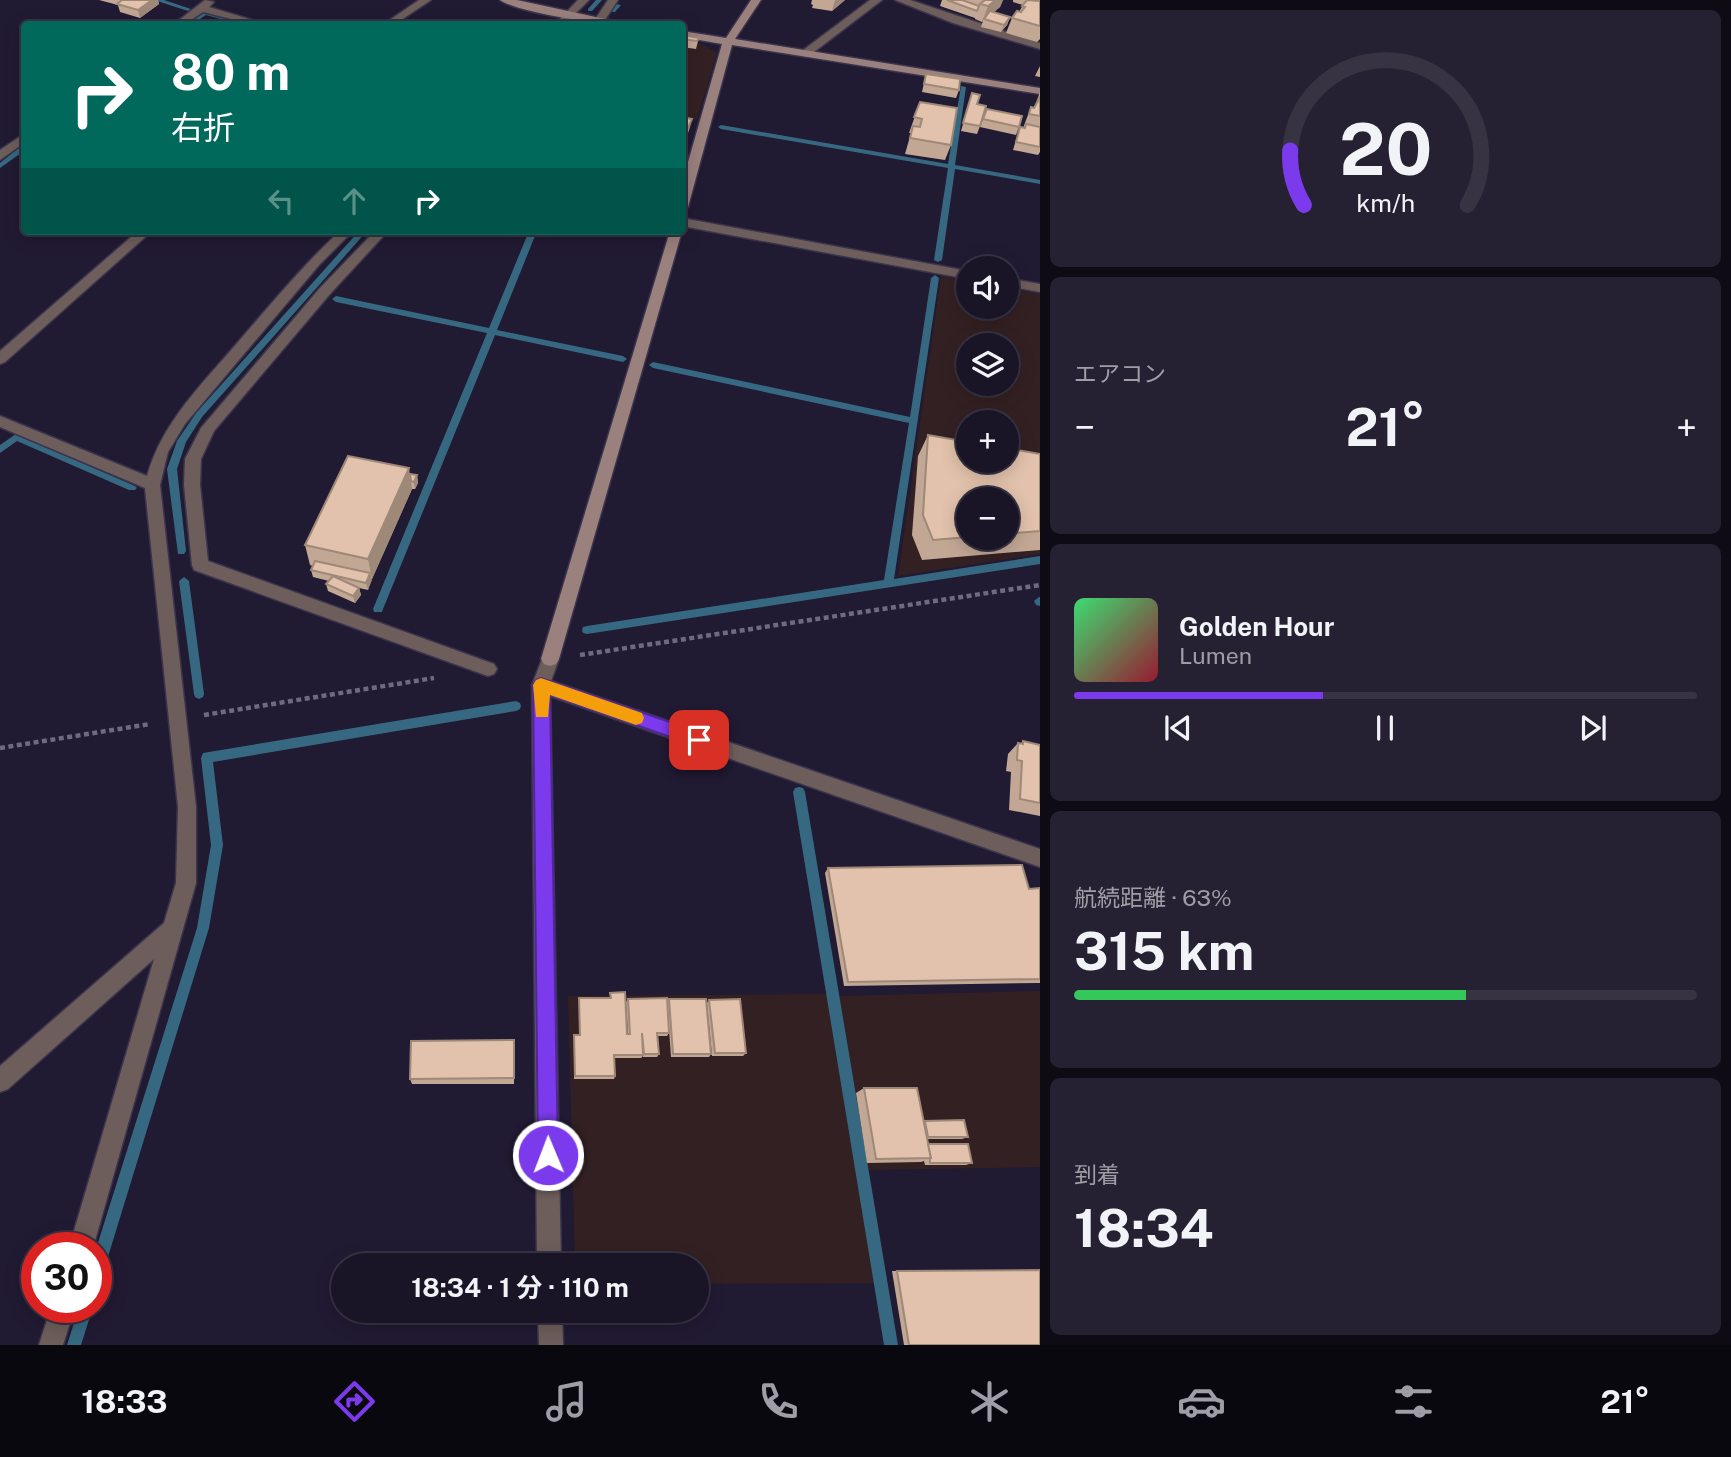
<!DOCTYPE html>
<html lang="ja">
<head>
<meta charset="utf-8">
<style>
  body { margin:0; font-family:"Public Sans","Noto Sans JP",sans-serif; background:#262132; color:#f1f3f6; height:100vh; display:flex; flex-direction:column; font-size:26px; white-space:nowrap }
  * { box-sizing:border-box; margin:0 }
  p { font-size:23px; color:#9f9ea7 }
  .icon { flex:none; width:38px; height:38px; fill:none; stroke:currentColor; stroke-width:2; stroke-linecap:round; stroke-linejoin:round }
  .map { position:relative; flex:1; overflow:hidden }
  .details { display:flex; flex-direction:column; gap:10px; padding:10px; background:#0e0b15; width:691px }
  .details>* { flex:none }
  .hud { position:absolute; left:21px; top:21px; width:665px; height:214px; border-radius:7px; box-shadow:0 4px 18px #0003,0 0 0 2px #373343; background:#00695c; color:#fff; overflow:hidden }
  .buttons { position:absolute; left:956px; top:256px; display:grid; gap:14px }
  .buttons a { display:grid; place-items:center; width:63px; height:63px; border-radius:50%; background:#191426; box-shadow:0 4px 18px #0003,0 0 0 2px #373343; font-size:35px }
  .speed { position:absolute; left:21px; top:1232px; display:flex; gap:14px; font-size:35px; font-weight:700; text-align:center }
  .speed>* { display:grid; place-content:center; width:91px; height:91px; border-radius:50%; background:#191426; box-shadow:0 4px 18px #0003,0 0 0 2px #373343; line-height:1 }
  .speed .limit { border:10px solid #d22; background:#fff; color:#111 }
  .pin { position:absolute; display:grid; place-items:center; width:60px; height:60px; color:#fff; margin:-30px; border-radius:14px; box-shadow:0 4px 10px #0006 }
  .me { position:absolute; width:77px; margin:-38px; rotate:359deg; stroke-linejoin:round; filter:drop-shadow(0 0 5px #0008) }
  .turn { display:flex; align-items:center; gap:24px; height:147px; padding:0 35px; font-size:32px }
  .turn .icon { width:91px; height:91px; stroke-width:2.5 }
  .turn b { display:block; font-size:49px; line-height:60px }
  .lanes { display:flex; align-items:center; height:66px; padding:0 35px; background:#0003; justify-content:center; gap:35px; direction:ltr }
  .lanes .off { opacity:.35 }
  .big { font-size:52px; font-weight:700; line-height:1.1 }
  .details .tile { flex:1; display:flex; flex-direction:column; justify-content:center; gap:10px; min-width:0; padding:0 24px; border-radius:10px; background:#262132 }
  .details .dial { align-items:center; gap:0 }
  .dial svg { height:182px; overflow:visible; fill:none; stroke:#373343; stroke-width:7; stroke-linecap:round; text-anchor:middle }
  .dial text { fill:#f1f3f6; stroke:none }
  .song { display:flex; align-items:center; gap:21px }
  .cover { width:84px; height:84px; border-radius:10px; background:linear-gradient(135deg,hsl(140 70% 55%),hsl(350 70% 35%)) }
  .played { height:7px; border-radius:4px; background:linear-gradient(90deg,#7c3aed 40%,#373343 40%) }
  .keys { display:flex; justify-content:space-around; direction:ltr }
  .heat { display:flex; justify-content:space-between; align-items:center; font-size:38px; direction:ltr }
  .charge { height:10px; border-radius:5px; background:linear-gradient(90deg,#34c759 63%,#373343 0) }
  .trip { position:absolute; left:331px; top:1253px; width:378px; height:70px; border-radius:35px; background:#191426; box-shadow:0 4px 18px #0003,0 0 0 2px #373343; font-weight:700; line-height:70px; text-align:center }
  .tabs { display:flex; height:112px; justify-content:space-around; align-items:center; background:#0a080f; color:#9f9ea7 }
  .tabs .icon { width:49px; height:49px }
  .tabs .current { color:#7c3aed }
  .tabs b { font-size:32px; color:#f1f3f6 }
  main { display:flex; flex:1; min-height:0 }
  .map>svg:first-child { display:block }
  .industrial { fill:#332022; fill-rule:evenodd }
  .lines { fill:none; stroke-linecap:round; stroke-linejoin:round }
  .stream { fill:#366981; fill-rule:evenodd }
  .street-casing { stroke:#3b344c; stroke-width:3 }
  .secondary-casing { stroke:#3b344c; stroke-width:3 }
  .path { stroke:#706a80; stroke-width:4.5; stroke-dasharray:5 3.5; stroke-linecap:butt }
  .street { fill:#6e5e5b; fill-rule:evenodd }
  .secondary { fill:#9b817d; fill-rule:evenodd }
  .wall { fill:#c2a794; fill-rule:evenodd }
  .shaded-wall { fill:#9e8878 }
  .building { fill:#e2c2ac; stroke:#9e8878; stroke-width:2 }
  .route { fill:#7c3aed; stroke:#51269a; stroke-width:2 }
  .slow { fill:#f59e0b }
</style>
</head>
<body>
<main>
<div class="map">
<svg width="1040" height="1345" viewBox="0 0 1040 1345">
  <rect width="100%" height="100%" fill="#211a33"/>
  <!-- industrial -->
  <g class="industrial">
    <path d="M682 41 702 44 717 53 697 120 683 117Z"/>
    <path d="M941 276 968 281V306H1006V288L1040 294V554L898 576ZM968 345H1006V383H968ZM968 422H1006V460H968ZM968 499H1006V537H968Z"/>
    <path d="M1040 991V1167L869 1170 839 996Z"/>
    <path d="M828 994 874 1283 697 1284 696 1265H575L568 996Z"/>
  </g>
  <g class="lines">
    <!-- stream -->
    <g class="stream">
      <path d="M154 0H164L191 9 188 11Z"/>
      <path d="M596 0H602L592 11H588V9Z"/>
      <path d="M616 4 621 5 615 12H611L610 11Z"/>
      <path d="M205 11 247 23 248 24H240L206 15 192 24H186Z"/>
      <path d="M961 86 966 87 955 165 1040 180V184L955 169 942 260 938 262 934 260 948 168 721 129 718 127 721 125 948 164Z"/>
      <path d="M21 146H24V151L0 168V163Z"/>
      <path d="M359 231H367L202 417 186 442 177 469 186 551 184 554H178L167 469 177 441 196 413Z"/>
      <path d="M529 231H537L497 330 623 356 627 359 623 362 495 335 383 609 382 612H374L373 609 487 333 336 302 332 299 336 296 489 328Z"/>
      <path d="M935 275 939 278 894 579 1040 556V564L587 634 583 633 582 630 583 627 587 626 884 580 909 423 653 368 649 365 653 362 910 417 931 278Z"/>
      <path d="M16 434 135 486 137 488 135 490H129L17 441 0 453V445Z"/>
      <path d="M184 577 189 581 204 694 203 697 199 699 195 697 194 694 179 581Z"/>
      <path d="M1039 597H1040V606L1036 605 1034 601Z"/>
      <path d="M516 701 520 703 521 706 520 709 516 711 213 762 223 845 209 928 103 1273 101 1278 96 1280V1249L197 928 211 845 201 758 203 753Z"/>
      <path d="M799 787 803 788 805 792 898 1345H884L793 792 795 788Z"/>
      <path d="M79 1307H93L81 1345H67Z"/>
    </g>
    <defs>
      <g id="street">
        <path d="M205 0 214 2 209 7 266 24H251L203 12 185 24H174Z"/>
        <path d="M419 0H431L395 24H384Z"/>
        <path d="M578 0H589L565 24H555Z"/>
        <path d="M608 0H618L603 23H595L594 21Z"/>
        <path d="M870 0H882L810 55H802V51Z"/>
        <path d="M895 0H910L1040 43V49L953 23Z"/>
        <path d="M24 134V143L0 160V150Z"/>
        <path d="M682 218 968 271V279L682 226Z"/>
        <path d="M138 231H152L5 362 0 364V351Z"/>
        <path d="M340 231H353L320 264 185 424 168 452 160 485 196 807V883L93 1248H69L154 959 8 1089 0 1092V1066L164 923 176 883 178 807 145 488 0 427V416L147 476C162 422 203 383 239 341 272 303 303 265 340 231Z"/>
        <path d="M375 231H388L330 294 214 431 201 459 200 485 208 561 494 664 497 669 494 674 488 676 194 570 192 565 184 485 185 459 201 428 320 288Z"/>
        <path d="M1006 278 1040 284V292L1006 286Z"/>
        <path d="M550 652 556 654 559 659 551 681 1040 849V867L550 696 561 1265H537L532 685 544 654Z"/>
        <path d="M51 1307H75L63 1345H39Z"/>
        <path d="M538 1311H562L563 1345H539Z"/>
      </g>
      <g id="secondary">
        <path d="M500 0H517L628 24C604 26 519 13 500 0Z"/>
        <path d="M751 0H761L735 39 1040 88V94L732 45 688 207 682 211V183L722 44 682 37V31L726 38Z"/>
        <path d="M670 231H682L559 659 556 664 550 666 544 664 541 659Z"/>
      </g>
    </defs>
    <!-- street casing -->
    <use href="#street" class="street-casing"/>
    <!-- secondary casing -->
    <use href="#secondary" class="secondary-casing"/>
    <!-- path -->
    <g class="path">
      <path d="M580 655 1040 585"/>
      <path d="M204 715 434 678"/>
      <path d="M0 748 150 724"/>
    </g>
    <!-- street -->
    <use href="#street" class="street"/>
    <!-- secondary -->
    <use href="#secondary" class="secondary"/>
  </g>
  <!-- wall -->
  <g class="wall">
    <path d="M99 0H158L159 4 140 18 120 12 118 5Z"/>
    <path d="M812 0H845L832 11 812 8 813 5 811 4Z"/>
    <path d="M942 0H1003L1000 7 994 12 1010 17 1007 25 1001 32 981 27 983 21 982 22 975 19V18L940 6Z"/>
    <path d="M1013 0H1040V39L1037 42 1006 33 1012 18 1019 12 1023 5 1013 2Z"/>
    <path d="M682 35 699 38 697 45 696 49 682 47Z"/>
    <path d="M1040 66V77L1035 76Z"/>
    <path d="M926 74 959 90 956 98 922 92Z"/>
    <path d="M1040 92V152L1038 155 1013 150 1020 127 1023 128 1031 107 1034 108Z"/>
    <path d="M972 93 977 104 980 126 977 134 961 131Z"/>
    <path d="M920 102 951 145 945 160 905 154 911 133H909Z"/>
    <path d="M987 109 1019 127 1016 135 980 127Z"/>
    <path d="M682 117 692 119 690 127 687 136 682 135Z"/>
    <path d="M928 435 1040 454V550L922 560 912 535 918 456ZM1006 499V537H968Z"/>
    <path d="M410 474 417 475 418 483 415 489H412L372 579H371L368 590 359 588 361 595 355 603 328 591 326 584 329 581 313 577 311 570 313 566 310 565 305 545Z"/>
    <path d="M1023 741 1040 745V816L1009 810 1011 772 1006 771 1008 754 1018 743 1020 744Z"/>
    <path d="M828 868 1029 889 1040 888V983L844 986 825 873Z"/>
    <path d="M610 993 627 1034H628L626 1002 628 999 669 1033 667 1036H658L659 1054 657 1057H643V1056L641 1058H614L615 1076 614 1079H574V1035H579V998H610Z"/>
    <path d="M669 999 711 1054 709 1057H671L667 1002Z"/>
    <path d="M709 1000 746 1053 743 1056H712L707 1003Z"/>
    <path d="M514 1040V1084H412L410 1079Z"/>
    <path d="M864 1088 924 1121H925L968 1137 962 1139H927L928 1144 972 1163 966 1165H925L924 1161 921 1162 867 1163 856 1093Z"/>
    <path d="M892 1271H897L1040 1345H904Z"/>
  </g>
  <!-- shaded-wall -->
  <g class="shaded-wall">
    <path d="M152 0H158L159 4 140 18 138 10Z"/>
    <path d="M835 0H845L832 11Z"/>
    <path d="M996 0H1003L1000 7 985 19H984L982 22 988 6Z"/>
    <path d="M1010 17 1007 25 1001 32 1004 25Z"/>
    <path d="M409 468 412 489 372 579 368 559Z"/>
    <path d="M417 475 418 483 415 489 414 482Z"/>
    <path d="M370 573 372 580 368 590 366 583Z"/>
    <path d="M359 588 361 595 355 603 353 596Z"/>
  </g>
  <!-- building -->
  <g class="building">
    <path d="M122 0H152L138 10 117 4Z"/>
    <path d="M947 0H962L979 6 977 11Z"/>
    <path d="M985 0H996L988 6 980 4Z"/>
    <path d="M1027 0 1040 1V26L1012 18 1017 11 1021 12 1025 7 1022 6Z"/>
    <path d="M990 11 1010 17 1004 25 984 19Z"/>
    <path d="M682 35 699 38 697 41 682 39Z"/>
    <path d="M926 74 960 79 959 90 924 84Z"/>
    <path d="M972 93 980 95 977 104 986 106 980 126 963 123Z"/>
    <path d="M1040 96V116L1029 114 1031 107 1034 108 1038 101Z"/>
    <path d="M920 102 957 108 951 145 910 138 913 126 920 127 922 119 914 117Z"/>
    <path d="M987 109 1022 116 1019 127 983 119Z"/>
    <path d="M682 117 692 119 688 128 682 127Z"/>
    <path d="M1026 124 1040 127V147L1016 142 1020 127 1025 128Z"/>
    <path d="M928 435 968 442V460H1006V448L1040 454V531L1006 534V499H968V537L933 540 923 515Z"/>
    <path d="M348 456 409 468 368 559 305 545Z"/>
    <path d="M410 474 417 475 414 482 411 481Z"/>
    <path d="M315 561 370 573 366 583 311 570Z"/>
    <path d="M333 576 359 588 353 596 326 584Z"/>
    <path d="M1023 741 1040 745V803L1020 799 1022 761 1017 760 1018 743 1023 744Z"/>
    <path d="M1022 865 1029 889 1040 888V979L848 982 828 868Z"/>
    <path d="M625 992 627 1034H630L628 999 667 998 669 1033H657L659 1054H644L642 1033 643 1055H614L615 1076H575L574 1035H580L579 998H611L610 993Z"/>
    <path d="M669 999H706L711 1054H673Z"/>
    <path d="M740 999 746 1053H715L709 1000Z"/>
    <path d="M514 1040V1078L410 1079 411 1041Z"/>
    <path d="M864 1088H917L931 1158 876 1159Z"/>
    <path d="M964 1120 968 1137H928L925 1121Z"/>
    <path d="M928 1144H968L972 1163H930V1158H931Z"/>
    <path d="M1040 1270V1345H909L897 1271Z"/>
  </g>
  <!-- route -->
  <path class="route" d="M541 678 705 734 707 740 705 745 699 747 550 695 558 1155 555 1162 548 1165 541 1162 538 1155 533 685 536 680Z"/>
  <!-- slow -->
  <path class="slow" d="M541 678 642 713 644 718 642 723 636 725 550 695 548 717H536L533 685 536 680Z"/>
</svg>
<div class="buttons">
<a><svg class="icon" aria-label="sound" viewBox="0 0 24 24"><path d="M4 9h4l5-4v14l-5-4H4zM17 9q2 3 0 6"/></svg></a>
<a><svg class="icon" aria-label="layers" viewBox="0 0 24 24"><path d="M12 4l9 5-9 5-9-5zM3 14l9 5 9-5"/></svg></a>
<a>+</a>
<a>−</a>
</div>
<div class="speed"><div class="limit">30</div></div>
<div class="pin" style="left:699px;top:740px;background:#d93025"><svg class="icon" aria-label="arrive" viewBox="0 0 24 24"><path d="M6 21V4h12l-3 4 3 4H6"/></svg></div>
<svg class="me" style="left:548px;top:1155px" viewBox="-20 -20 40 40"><circle r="17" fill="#7c3aed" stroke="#fff" stroke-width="3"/><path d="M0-11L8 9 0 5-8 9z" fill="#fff"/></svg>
<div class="trip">18:34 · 1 分 · 110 m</div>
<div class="hud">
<div class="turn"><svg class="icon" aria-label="right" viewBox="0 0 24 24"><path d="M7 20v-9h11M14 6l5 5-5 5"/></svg><div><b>80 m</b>右折</div></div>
<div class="lanes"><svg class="icon off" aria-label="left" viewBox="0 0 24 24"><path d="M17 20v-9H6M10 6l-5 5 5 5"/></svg><svg class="icon off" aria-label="ahead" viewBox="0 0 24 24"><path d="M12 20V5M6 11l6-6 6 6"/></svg><svg class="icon" aria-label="right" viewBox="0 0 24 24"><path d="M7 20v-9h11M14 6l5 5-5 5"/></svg></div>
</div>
</div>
<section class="details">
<div class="tile dial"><svg viewBox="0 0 100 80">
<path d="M14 69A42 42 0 1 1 86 69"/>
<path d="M14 69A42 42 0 0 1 8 45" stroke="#7c3aed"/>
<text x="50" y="56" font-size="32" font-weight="700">20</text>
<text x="50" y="72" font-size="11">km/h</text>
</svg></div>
<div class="tile"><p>エアコン</p>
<div class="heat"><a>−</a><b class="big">21°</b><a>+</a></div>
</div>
<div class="tile">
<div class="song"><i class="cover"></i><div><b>Golden Hour</b><p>Lumen</p></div></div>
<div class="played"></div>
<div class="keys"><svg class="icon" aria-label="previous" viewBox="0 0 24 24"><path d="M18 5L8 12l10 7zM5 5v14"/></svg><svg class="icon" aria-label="pause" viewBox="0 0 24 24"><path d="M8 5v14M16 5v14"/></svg><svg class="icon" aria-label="next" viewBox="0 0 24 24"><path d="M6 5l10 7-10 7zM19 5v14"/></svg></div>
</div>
<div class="tile"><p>航続距離 · 63%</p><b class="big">315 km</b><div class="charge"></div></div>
<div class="tile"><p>到着</p><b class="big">18:34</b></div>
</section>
</main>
<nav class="tabs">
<b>18:33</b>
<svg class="icon current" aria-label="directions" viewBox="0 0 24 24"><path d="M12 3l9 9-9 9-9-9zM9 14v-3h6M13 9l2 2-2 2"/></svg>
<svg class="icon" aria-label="music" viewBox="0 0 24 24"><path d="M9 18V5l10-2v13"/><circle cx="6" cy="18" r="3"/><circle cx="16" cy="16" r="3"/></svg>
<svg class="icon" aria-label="phone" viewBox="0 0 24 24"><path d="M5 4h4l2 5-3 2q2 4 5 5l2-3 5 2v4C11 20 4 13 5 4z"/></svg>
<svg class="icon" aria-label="climate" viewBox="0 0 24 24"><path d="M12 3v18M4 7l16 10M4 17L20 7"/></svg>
<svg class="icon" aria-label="car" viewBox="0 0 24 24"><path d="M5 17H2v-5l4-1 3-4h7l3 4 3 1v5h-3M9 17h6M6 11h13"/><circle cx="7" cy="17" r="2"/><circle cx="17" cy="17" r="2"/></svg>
<svg class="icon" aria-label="filters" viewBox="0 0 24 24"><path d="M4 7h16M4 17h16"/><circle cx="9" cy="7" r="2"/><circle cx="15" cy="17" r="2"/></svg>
<b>21°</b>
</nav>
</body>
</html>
